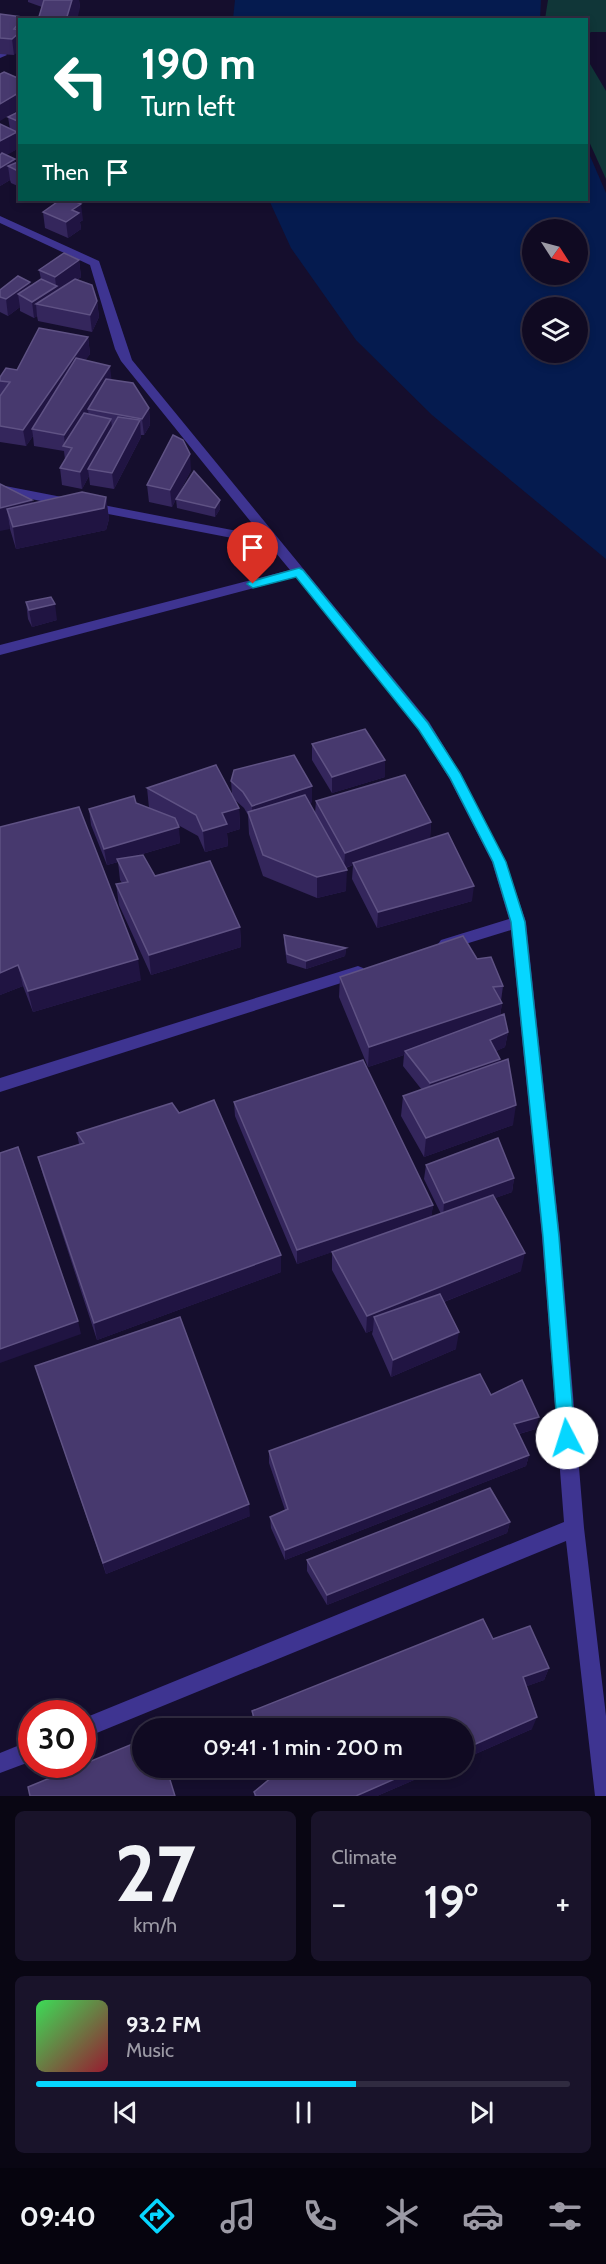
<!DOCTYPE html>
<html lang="en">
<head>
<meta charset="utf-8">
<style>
  body { margin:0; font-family:Cabin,sans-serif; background:#19132a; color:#f1f3f6; height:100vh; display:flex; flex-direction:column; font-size:22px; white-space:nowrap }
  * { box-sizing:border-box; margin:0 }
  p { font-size:20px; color:#9c9aa5 }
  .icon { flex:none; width:33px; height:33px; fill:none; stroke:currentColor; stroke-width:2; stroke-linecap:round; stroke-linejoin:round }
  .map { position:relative; height:1796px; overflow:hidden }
  .panel { display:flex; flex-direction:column; gap:15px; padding:15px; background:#090613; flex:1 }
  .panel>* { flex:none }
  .guide { position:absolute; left:18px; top:18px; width:570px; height:183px; border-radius:0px; box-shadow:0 3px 9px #0003,0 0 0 2px #302b40; background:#00695c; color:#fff; overflow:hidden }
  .needle { width:39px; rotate:126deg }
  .tools { position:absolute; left:522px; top:219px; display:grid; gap:12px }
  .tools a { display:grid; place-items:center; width:66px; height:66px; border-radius:50%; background:#100a22; box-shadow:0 3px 9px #0003,0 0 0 2px #302b40; font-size:30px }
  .speed { position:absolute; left:18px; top:1700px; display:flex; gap:12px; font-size:30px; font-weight:700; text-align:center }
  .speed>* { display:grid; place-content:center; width:78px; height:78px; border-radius:50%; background:#100a22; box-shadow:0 3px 9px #0003,0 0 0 2px #302b40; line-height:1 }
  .speed .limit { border:9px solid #d22; background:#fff; color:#111 }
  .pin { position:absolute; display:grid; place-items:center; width:51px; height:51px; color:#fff; margin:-62px -26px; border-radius:50% 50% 50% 0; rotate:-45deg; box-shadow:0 0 6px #0007 }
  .pin .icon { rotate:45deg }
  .me { position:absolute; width:66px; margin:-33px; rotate:355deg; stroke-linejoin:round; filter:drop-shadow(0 0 4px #0008) }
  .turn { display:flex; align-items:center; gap:21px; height:126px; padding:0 24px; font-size:27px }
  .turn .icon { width:78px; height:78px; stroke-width:2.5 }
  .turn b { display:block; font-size:42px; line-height:51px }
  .then { display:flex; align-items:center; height:57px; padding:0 24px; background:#0003; gap:12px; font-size:22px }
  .big { font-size:45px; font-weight:600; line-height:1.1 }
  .panel .widget { flex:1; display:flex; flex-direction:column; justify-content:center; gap:9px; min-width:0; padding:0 21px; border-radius:9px; background:#19132a }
  .panel .dial { align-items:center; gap:0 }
  .dial b { font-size:78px; line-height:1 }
  .song { display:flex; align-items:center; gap:18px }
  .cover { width:72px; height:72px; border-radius:9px; background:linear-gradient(135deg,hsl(130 70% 55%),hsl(350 70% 35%)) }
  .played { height:6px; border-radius:3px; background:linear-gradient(90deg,#06d6ff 60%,#302b40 60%) }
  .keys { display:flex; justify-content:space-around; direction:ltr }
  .heat { display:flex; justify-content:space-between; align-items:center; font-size:33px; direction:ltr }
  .panel .tiles { flex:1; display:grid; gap:15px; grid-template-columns:1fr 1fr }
  .widget:last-child { grid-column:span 2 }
  .trip { position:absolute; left:132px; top:1718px; width:342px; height:60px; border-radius:30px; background:#100a22; box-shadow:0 3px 9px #0003,0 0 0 2px #302b40; font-weight:600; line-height:60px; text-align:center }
  .tabs { display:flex; height:96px; justify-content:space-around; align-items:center; background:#06040e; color:#9c9aa5 }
  .tabs .icon { width:42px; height:42px }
  .tabs .current { color:#06d6ff }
  .tabs b { font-size:27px; color:#f1f3f6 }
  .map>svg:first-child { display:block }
  .green { fill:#103638 }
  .water { fill:#051b4f; fill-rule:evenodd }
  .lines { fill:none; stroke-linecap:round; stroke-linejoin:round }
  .lane { fill:#3e3491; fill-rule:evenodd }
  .street { fill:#3e3491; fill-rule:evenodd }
  .wall { fill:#34265c }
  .shaded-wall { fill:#201442 }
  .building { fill:#47396e; stroke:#5f5284; stroke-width:1.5 }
  .route { fill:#06d6ff; stroke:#048ba6; stroke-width:1.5 }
</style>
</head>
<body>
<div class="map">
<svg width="606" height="1796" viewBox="0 0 606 1796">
  <rect width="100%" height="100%" fill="#150e2d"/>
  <!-- green -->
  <g class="green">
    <path d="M548 0H606V32H591L587 35 586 20 545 19Z"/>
    <path d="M587 59 606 91V179L587 137Z"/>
  </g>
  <!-- water -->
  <g class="water">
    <path d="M235 0H541L540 19H233Z"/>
    <path d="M587 149 606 193V559L432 415 356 340 291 248 269 200H586ZM532 230H578V274H532ZM532 308H578V352H532Z"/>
  </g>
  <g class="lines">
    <!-- lane -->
    <path class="lane" d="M0 52 5 53 7 55 0 58Z"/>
    <!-- street -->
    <g class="street">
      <path d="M0 216 99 261 132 360 429 722 462 776 506 862 526 922 560 1237 584 1528 606 1716V1796H595L566 1541 82 1739V1719L564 1522 542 1237 511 930 446 950 441 948 438 944 441 940 509 919 492 862 449 778 419 730 296 577 0 655V645L290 570 266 541 232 538 0 493V485L232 530 259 532 121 361 115 349 90 265 0 223Z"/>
      <path d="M358 966 363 968 366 972 363 976 0 1092V1078Z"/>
      <path d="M32 1740V1761L0 1773V1753Z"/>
    </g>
  </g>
  <!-- wall -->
  <g class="wall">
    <path d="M28 0H79L80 8 42 7 28 2Z"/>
    <path d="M0 14 23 17V20H20L14 55 0 54Z"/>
    <path d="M20 111V138L17 136 19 148 6 155 16 163 20 161V187L11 183 10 180 0 186 10 129 8 117Z"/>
    <path d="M43 212 83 220 80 222 81 229 68 238 45 228Z"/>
    <path d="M79 260 81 277 77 280 97 301 99 317 92 332 38 321 37 316 34 318 20 311V307L8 316 0 312V290L30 286 41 279 39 270Z"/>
    <path d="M88 337 90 354 85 360 149 408 150 425 144 435H141V437L114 489 90 485 89 476 82 489 62 485 60 468 65 460 64 451 34 446 33 436 26 446 0 442V377Z"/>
    <path d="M191 470 172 507 149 502 147 485Z"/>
    <path d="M0 484 33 503 106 497 109 519 106 530 16 549 10 529Z"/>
    <path d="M176 499 220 500V509L215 517 177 508Z"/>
    <path d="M26 602 57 620 32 627 28 619Z"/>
    <path d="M312 744 385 760V777L332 793 312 760Z"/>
    <path d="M231 781 312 802 310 803 315 813 316 801 431 822 430 838 411 845 472 901 377 928 352 879 353 865 346 868V891L317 898 263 876 249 834 248 815 244 808 235 800 239 808 240 829 227 833 228 846 205 852 198 836 178 825 180 843 139 855 155 876 240 927 241 947 151 975 119 905 116 884 122 883 120 880 118 862 107 865 91 825 89 809 136 803 149 808 147 788 232 794Z"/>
    <path d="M0 827 141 980 33 1012 23 986 0 995Z"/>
    <path d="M284 935 346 948 345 956 306 969 287 963 284 943Z"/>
    <path d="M477 959 503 986 501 1001 502 1003 500 1016 508 1032 505 1047 496 1051 500 1062 513 1125 424 1157 401 1116 403 1096 422 1090 403 1066 404 1055 368 1067 339 997 340 977Z"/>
    <path d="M234 1102 433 1205 431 1217 441 1214 424 1179 426 1165 514 1178 512 1192 495 1198 521 1271 444 1302 456 1349 391 1377 372 1334 373 1330 366 1333 332 1270V1252L352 1245 297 1264 235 1116Z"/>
    <path d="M179 1113 281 1255V1272L97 1340 43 1175 38 1157 79 1144 77 1133Z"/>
    <path d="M35 1366 250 1516 106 1574Z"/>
    <path d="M491 1395 536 1429 519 1434 529 1455 526 1466 285 1560 271 1528 270 1517 285 1510 269 1463V1451Z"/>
    <path d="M510 1522 507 1533 327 1605 307 1571V1560Z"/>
    <path d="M493 1639 549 1668 544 1680 527 1686 532 1729 464 1759V1728H255L253 1722 252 1711Z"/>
    <path d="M266 1767H444L377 1796H254V1792L270 1779Z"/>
  </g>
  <!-- shaded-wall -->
  <g class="shaded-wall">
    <path d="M72 0H79L80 8 77 20H66Z"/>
    <path d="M20 22V50L14 55 12 39 14 29Z"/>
    <path d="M20 92V109L0 121V104Z"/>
    <path d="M17 132 19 148 0 159V141Z"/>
    <path d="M15 159 17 171 8 166 10 180 0 186V168Z"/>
    <path d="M81 204 83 220 80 222 81 229 68 238 66 222 72 210Z"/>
    <path d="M79 260 81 277 58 292 36 304 37 316 34 318 32 302 56 286 55 277Z"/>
    <path d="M30 282 32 299 18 294 20 307 8 316 6 299Z"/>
    <path d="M97 301 99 317 92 332 90 315Z"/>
    <path d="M88 337 90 354 37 430 32 429 33 436 26 446 23 430Z"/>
    <path d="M110 366 112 383 88 409 89 418 65 447 64 435Z"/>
    <path d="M149 408 150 425 144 435 142 419Z"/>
    <path d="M111 419 113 435 88 469 89 476 82 489 80 472Z"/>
    <path d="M140 420 141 437 114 489 112 473Z"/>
    <path d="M190 454 191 470 172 507 170 490Z"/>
    <path d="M106 497 109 519 106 530 16 549 13 527 7 509 10 529 0 531V508L32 500 36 522Z"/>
    <path d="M220 500V509L215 517V508Z"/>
    <path d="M55 604 57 620 32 627 29 610Z"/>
    <path d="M385 760V777L332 793V777Z"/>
    <path d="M312 786V802L253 823 252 806Z"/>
    <path d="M239 808 240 829 227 833 228 846 205 852 203 831 222 813Z"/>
    <path d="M431 822 430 838 354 865 353 863V865L344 868 345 853Z"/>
    <path d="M179 827 180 843 118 861 117 859 118 862 107 865 104 849Z"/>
    <path d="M347 870 346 891 317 898V877Z"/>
    <path d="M474 886 472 901 377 928 378 912Z"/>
    <path d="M240 927 241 947 151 975 149 955Z"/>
    <path d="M346 948 345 956 306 969V961Z"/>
    <path d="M138 959 141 980 33 1012 28 991Z"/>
    <path d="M18 965 23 986 0 995V973Z"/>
    <path d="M502 1003 499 1023 405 1051 404 1055 368 1067 369 1047Z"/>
    <path d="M508 1032 505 1047 488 1055 490 1040Z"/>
    <path d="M500 1059 498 1073 429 1098 430 1083Z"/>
    <path d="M516 1105 513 1125 424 1157 426 1138Z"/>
    <path d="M514 1178 512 1192 443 1217 444 1203Z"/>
    <path d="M433 1205 431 1219 297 1264V1250Z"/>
    <path d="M525 1253 521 1271 378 1328 374 1317 373 1330 366 1333 367 1316Z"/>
    <path d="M281 1255V1272L97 1340 94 1323Z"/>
    <path d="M78 1321 81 1334 0 1363V1349Z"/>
    <path d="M459 1332 456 1349 391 1377 393 1360Z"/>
    <path d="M539 1417 536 1429 511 1436 514 1424Z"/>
    <path d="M529 1455 526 1466 285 1560V1550Z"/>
    <path d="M249 1504 250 1516 106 1574 103 1563Z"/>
    <path d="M510 1522 507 1533 327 1605V1595Z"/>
    <path d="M549 1668 544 1680 519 1689 523 1677Z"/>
    <path d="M537 1717 532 1729 464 1759V1749Z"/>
    <path d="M422 1767H444L377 1796H356Z"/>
  </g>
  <!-- building -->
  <g class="building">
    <path d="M44 0H72L66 20H38Z"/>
    <path d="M0 14 23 17 21 20H20V22L14 29 20 30V32L12 39 0 38Z"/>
    <path d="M4 72 20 79V92L0 104V74Z"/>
    <path d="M20 111V122L8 117Z"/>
    <path d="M0 124 17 132 0 141Z"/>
    <path d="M2 153 15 159 0 168V155Z"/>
    <path d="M20 161V172L8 166Z"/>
    <path d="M60 200H72L81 204 72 210 79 213 66 222 43 212Z"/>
    <path d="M64 253 79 260 55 277 39 270Z"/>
    <path d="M18 276 30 282 6 299 0 297V290Z"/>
    <path d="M41 279 57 286 32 302 18 294Z"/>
    <path d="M75 279 92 285 97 301 90 315 36 304Z"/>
    <path d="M39 328 88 337 23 430 0 426V396L10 382 0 381V377L6 368 17 370Z"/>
    <path d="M76 358 110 366 64 435 32 429Z"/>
    <path d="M106 379 133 383 149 408 142 419 88 409Z"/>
    <path d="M84 413 111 419 80 472 60 468 72 448 63 446Z"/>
    <path d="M118 417 140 420 112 473 88 469Z"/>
    <path d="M173 435 183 440 190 454 170 490 147 485Z"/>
    <path d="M194 471 220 500 215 508 176 499Z"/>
    <path d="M0 484 32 500 0 508Z"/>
    <path d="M82 492 106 497 104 508 13 527 7 509Z"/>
    <path d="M51 597 55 604 29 610 26 602Z"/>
    <path d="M365 729 385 760 332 777 312 744Z"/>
    <path d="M294 755 312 786 252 806 243 792 231 781 234 770Z"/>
    <path d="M216 765 239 808 222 813 227 824 203 831 196 815 147 788Z"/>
    <path d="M405 775 431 822 345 853 316 801Z"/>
    <path d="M305 795 347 870 317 877 263 855 248 812Z"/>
    <path d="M134 796 136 803 175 818 179 827 104 849 89 809Z"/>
    <path d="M79 807 138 959 28 991 18 965 0 973V827Z"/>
    <path d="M448 833 474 886 378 912 353 863Z"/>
    <path d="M143 855 155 876 210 861 240 927 149 955 116 884 128 882 117 859Z"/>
    <path d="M284 935 346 948 306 961 287 954Z"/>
    <path d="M463 936 477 959 491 957 503 986 493 987 502 1003 369 1047 340 977Z"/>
    <path d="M504 1014 508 1032 490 1040 500 1059 430 1083 405 1051Z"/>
    <path d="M508 1059 516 1105 426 1138 403 1096Z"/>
    <path d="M363 1060 433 1205 297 1250 234 1102Z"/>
    <path d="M214 1100 281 1255 94 1323 38 1157 84 1143 77 1133 172 1103 179 1113Z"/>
    <path d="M498 1138 514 1178 444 1203 426 1165Z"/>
    <path d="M18 1147 78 1321 0 1349V1153Z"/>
    <path d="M493 1195 525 1253 367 1316 332 1252Z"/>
    <path d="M440 1294 459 1332 393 1360 374 1317Z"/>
    <path d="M180 1317 249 1504 103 1563 35 1366Z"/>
    <path d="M480 1374 491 1395 522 1380 539 1417 514 1424 529 1455 285 1550 270 1517 288 1509 269 1451Z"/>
    <path d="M490 1488 510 1522 327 1595 307 1560Z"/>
    <path d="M483 1619 493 1639 530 1626 549 1668 523 1677 537 1717 464 1749V1728H257L252 1711Z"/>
    <path d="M142 1740V1767H166L175 1796H30L28 1787Z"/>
    <path d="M269 1767H422L356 1796H256L254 1792 272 1777Z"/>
  </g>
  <!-- route -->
  <path class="route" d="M299 568 303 570 428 723 460 773 506 862 525 922 559 1237 575 1438 573 1444 567 1446 561 1444 558 1438 543 1237 511 922 493 862 450 778 419 730 296 577 253 588 247 584 249 582Z"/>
</svg>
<div class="tools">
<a><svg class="needle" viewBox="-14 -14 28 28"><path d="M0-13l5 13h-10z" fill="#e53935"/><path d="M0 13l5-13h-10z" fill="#9c9aa5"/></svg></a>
<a><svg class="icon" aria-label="layers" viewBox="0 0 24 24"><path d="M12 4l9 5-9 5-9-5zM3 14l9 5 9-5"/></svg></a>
</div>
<div class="speed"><div class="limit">30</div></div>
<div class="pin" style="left:253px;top:584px;background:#d93025"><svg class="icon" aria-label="arrive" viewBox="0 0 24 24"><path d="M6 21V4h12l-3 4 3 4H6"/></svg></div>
<svg class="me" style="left:567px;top:1438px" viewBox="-20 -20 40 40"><circle r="19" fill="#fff"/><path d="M0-13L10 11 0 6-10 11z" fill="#06d6ff"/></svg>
<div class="trip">09:41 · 1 min · 200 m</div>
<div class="guide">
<div class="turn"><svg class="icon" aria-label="left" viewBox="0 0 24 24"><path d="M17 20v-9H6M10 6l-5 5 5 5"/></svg><div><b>190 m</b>Turn left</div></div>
<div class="then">Then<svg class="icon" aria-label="arrive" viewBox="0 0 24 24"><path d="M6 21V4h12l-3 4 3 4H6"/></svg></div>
</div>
</div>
<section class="panel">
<div class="tiles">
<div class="widget dial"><b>27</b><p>km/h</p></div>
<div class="widget"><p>Climate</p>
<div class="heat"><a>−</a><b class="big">19°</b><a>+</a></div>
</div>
<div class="widget">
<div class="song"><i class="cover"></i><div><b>93.2 FM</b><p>Music</p></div></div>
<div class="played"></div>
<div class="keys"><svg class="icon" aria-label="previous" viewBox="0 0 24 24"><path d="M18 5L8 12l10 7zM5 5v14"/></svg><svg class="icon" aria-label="pause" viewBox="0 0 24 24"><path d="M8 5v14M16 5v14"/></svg><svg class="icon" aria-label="next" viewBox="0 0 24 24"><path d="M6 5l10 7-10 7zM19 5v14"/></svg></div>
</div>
</div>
</section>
<nav class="tabs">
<b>09:40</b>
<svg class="icon current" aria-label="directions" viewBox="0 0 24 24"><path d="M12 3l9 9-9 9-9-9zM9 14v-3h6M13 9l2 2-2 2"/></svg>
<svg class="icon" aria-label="music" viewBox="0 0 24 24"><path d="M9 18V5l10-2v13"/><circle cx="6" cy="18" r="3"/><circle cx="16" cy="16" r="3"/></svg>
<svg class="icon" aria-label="phone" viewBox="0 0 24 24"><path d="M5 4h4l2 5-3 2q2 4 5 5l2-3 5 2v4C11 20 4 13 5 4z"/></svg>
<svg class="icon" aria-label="climate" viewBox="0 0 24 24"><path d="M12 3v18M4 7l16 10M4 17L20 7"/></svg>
<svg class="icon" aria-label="car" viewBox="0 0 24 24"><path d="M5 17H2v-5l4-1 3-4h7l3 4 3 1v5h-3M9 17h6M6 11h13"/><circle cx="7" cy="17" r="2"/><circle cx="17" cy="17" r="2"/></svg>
<svg class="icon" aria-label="filters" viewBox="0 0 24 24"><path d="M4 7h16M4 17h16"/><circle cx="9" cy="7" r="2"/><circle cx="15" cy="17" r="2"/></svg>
</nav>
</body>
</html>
